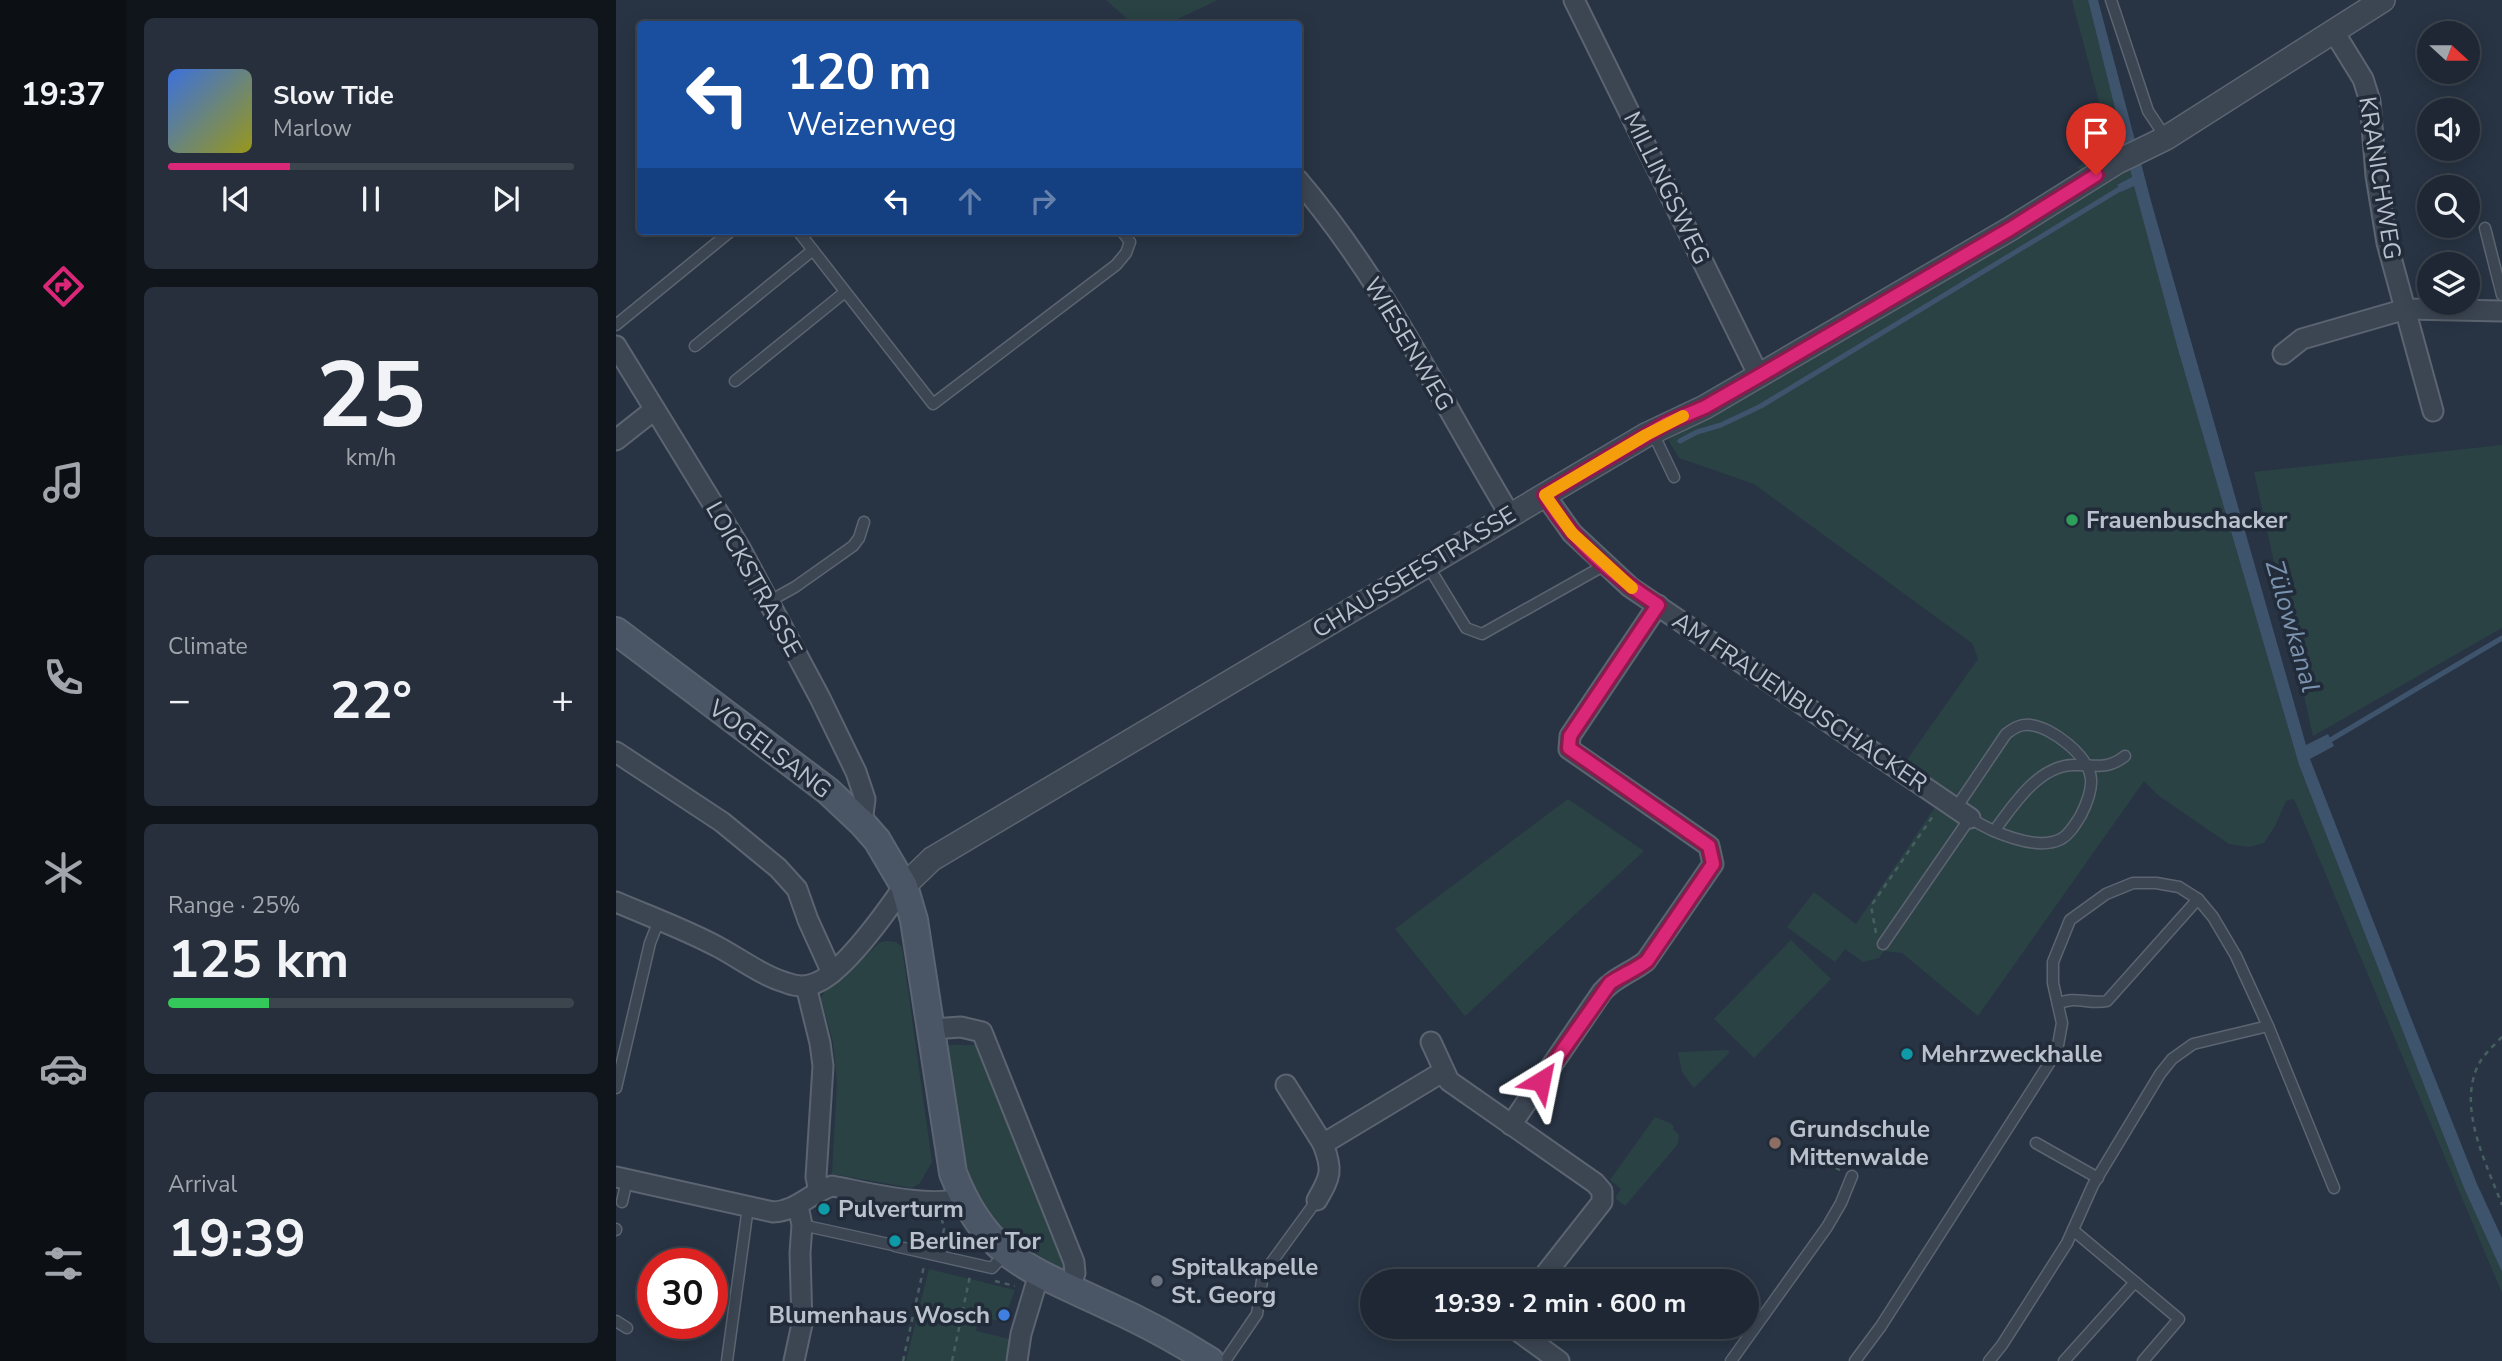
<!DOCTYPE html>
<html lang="en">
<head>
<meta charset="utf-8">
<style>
  body { margin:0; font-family:"Nunito Sans",sans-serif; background:#262f3b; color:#f1f3f6; height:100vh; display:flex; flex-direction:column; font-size:26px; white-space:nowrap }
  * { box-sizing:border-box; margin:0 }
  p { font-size:23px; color:#a1a5ac }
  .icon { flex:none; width:38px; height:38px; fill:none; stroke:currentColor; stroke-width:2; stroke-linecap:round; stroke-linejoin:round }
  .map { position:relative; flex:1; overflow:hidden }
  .side { display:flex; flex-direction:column; gap:18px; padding:18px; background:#10151c; width:490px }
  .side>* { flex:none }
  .banner { position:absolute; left:21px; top:21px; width:665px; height:214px; border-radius:7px; box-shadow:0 4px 18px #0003,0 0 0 2px #3c444e; background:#1a4fa0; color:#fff; overflow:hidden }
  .needle { width:46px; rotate:111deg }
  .tools { position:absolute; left:1801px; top:21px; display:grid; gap:14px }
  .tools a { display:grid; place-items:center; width:63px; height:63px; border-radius:50%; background:#1e2733; box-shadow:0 4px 18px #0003,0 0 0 2px #3c444e; font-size:35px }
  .speed { position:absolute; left:21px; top:1248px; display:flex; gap:14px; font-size:35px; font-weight:700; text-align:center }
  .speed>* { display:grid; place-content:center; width:91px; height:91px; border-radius:50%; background:#1e2733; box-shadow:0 4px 18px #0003,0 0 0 2px #3c444e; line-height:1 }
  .speed .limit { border:10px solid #d22; background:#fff; color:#111 }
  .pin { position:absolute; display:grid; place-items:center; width:60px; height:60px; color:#fff; margin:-72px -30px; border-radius:50% 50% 50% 0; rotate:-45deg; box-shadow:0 0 7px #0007 }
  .pin .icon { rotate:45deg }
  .me { position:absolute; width:77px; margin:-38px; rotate:35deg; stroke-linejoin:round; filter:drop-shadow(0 0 5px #0008) }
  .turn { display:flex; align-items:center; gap:24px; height:147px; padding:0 35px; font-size:32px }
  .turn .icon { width:91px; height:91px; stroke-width:2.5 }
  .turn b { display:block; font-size:49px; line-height:60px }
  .lanes { display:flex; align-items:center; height:66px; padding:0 35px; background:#0003; justify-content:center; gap:35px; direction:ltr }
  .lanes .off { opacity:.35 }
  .big { font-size:52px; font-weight:700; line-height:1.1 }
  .side .card { flex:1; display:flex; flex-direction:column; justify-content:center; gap:10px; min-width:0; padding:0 24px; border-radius:10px; background:#262f3b }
  .side .dial { align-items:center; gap:0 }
  .dial b { font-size:91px; line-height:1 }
  .song { display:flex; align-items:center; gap:21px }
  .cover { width:84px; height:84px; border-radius:10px; background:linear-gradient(135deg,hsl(220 70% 55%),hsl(60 70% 35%)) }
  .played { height:7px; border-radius:4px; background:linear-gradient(90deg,#db2777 30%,#3c444e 30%) }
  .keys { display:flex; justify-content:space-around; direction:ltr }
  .heat { display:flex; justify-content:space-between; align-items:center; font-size:38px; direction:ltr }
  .charge { height:10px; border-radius:5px; background:linear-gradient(90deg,#34c759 25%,#3c444e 0) }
  .trip { position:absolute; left:744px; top:1269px; width:399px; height:70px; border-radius:35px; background:#1e2733; box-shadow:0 4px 18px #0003,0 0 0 2px #3c444e; font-weight:700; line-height:70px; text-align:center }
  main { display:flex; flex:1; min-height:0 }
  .menu { display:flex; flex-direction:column; width:126px; justify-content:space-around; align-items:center; background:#0c1014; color:#a1a5ac }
  .menu .icon { width:49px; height:49px }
  .menu .current { color:#db2777 }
  .menu b { font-size:32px; color:#f1f3f6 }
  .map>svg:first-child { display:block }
  .green { fill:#2a4244 }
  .water { fill:#3e536c }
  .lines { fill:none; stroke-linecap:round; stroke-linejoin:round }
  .stream { stroke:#3e536c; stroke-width:5 }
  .service-casing { stroke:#5b6470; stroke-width:13 }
  .minor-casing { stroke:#5b6470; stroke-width:23 }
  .tertiary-casing { stroke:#5b6470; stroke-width:26 }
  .secondary-casing { stroke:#5b6470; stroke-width:30 }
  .path { stroke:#485f61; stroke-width:2.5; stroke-dasharray:5 5; stroke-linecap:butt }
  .service { stroke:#3c4653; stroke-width:10 }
  .minor { stroke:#3c4653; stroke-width:19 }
  .tertiary { stroke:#3c4653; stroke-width:23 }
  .secondary { stroke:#4a5566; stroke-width:26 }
  .route-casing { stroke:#8e194d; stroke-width:18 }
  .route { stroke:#db2777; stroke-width:12 }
  .slow { stroke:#f59e0b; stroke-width:12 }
  .leisure-dot { fill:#2e9e5b; stroke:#212b39; stroke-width:2.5 }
  .culture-dot { fill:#0f9aa8; stroke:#212b39; stroke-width:2.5 }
  .education-dot { fill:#8d6e63; stroke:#212b39; stroke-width:2.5 }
  .worship-dot { fill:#6b7280; stroke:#212b39; stroke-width:2.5 }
  .shop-dot { fill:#3f7fe0; stroke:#212b39; stroke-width:2.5 }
  .labels { text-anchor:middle; stroke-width:7; stroke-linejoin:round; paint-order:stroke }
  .street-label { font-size:24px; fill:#bac1cd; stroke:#212b39 }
  .poi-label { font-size:24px; font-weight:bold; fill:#bac1cd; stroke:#212b39; text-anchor:start }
  .water-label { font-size:26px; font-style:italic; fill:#7b93af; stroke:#212b39 }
</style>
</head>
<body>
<main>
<nav class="menu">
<b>19:37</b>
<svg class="icon current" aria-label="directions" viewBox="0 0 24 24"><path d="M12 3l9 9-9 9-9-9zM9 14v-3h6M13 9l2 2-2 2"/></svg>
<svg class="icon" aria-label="music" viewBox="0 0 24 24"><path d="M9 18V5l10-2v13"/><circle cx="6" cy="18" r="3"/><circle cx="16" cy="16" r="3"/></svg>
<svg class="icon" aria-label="phone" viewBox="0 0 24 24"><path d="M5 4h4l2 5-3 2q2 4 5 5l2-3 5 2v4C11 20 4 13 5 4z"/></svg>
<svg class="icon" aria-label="climate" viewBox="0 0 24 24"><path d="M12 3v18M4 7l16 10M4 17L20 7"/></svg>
<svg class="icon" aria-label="car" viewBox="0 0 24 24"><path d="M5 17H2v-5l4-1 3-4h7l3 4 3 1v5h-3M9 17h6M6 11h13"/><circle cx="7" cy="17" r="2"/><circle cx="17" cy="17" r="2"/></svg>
<svg class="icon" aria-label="filters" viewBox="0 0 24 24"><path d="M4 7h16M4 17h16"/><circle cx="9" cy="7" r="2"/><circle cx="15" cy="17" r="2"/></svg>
</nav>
<section class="side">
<div class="card">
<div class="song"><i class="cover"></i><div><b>Slow Tide</b><p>Marlow</p></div></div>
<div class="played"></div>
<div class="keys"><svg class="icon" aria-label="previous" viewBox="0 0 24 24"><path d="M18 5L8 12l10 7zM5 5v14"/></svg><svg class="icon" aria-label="pause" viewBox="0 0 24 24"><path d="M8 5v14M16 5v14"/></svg><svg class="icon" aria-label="next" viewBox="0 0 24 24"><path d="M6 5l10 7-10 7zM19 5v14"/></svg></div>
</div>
<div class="card dial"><b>25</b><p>km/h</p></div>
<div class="card"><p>Climate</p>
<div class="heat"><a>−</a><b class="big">22°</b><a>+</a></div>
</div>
<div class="card"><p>Range · 25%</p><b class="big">125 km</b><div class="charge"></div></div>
<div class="card"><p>Arrival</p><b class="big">19:39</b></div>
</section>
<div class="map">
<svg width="1886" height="1361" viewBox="0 0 1886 1361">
  <rect width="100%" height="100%" fill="#283444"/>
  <!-- green -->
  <g class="green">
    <path d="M490 0H602L551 24H517Z"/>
    <path d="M1456 0H1472L1509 149 1467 176 1462 167C1481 154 1487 152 1490 128Z"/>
    <path d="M1513 164 1516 177 1501 186 1505 192 1518 185 1561 346 1683 765 1848 1188 1886 1272V1293L1678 799 1670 801 1659 826 1648 843 1633 847 1613 844 1543 796 1528 781 1362 1016 1286 953 1268 951 1263 958 1247 962 1229 949 1219 962 1171 927 1198 892 1240 924 1325 798 1285 768 1362 659 1357 644 1138 484 1063 458 1052 440Z"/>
    <path d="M1886 445V628L1697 736 1638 472Z"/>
    <path d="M952 799 1028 851 849 1016 779 929Z"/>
    <path d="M1175 940 1215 979 1138 1058 1098 1019Z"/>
    <path d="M270 941 280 942 286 947 316 1162 304 1183 296 1188 216 1174 221 1082 217 1042 205 999 208 992 228 977 263 943Z"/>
    <path d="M326 1045H367L454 1273C433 1261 408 1249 390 1232 342 1187 338 1107 326 1045Z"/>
    <path d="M1112 1050 1113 1053 1078 1088 1066 1072 1062 1052Z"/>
    <path d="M1039 1117 1054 1123 1058 1127 1057 1129 1063 1135 1062 1144 1009 1206 999 1198 1005 1189 994 1180Z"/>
    <path d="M313 1269 399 1290 387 1322 363 1316 360 1331 398 1340 394 1361H290Z"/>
  </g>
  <!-- water -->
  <path class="water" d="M1472 0H1482L1535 201 1690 745 1712 734 1718 746 1694 759 1797 1023 1861 1184 1886 1238V1272L1848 1188 1683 765 1561 346 1518 186 1505 192 1501 185 1516 177Z"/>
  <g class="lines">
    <!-- stream -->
    <g class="stream">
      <path d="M1064 441 1081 432 1105 425 1145 406 1507 187"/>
      <path d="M1711 742 1886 638"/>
    </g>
    <defs>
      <g id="service">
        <path d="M1495 0 1532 111 1550 138"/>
        <path d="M1869 228 1886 295"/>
        <path d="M182 231 317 404 500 265 510 253 514 242 506 231"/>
        <path d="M0 325 115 231"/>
        <path d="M79 346 197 250"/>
        <path d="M119 381 229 292"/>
        <path d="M1036 431 1058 477"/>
        <path d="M811 564 850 628 866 634 989 565"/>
        <path d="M152 602 179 587 237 546 243 538 248 522"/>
        <path d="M1378 831C1397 806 1421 767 1456 765 1478 764 1490 771 1509 756"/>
        <path d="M1267 944 1354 818C1374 831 1420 852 1445 839 1454 834 1460 823 1465 815 1470 805 1476 790 1475 779 1473 756 1436 727 1414 725 1404 724 1398 728 1390 734L1340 808"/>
        <path d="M1442 1004C1457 995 1474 1005 1491 1001L1582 899"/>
        <path d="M0 1088 34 943 43 920"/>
        <path d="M1420 1143 1482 1178"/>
        <path d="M6 1202 11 1180"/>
        <path d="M186 1225 277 1245"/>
        <path d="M0 1230V1229"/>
        <path d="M1457 1230 1563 1319 1527 1361"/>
        <path d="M279 1246 376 1268 389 1254"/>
        <path d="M0 1321 11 1328"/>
        <path d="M111 1361 132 1207"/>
        <path d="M609 1361 641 1314 647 1274 701 1200"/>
        <path d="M1115 1361 1211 1227 1225 1203 1236 1176"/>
        <path d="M1239 1361 1265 1326 1441 1051 1446 1023 1437 983V962L1454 920 1490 894 1517 883H1540L1563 887 1582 899 1597 917 1620 956 1652 1026 1718 1188"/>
        <path d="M1373 1361 1386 1345 1451 1243 1477 1185 1544 1074 1556 1059 1577 1044 1652 1026"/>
        <path d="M1448 1361 1519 1282"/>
      </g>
      <g id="minor">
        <path d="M958 0 1143 376"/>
        <path d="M1718 32 1747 79 1754 101 1760 176 1771 243 1817 411"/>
        <path d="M682 180C768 281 826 402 894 515"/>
        <path d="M0 346 124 548 204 698 240 772 249 799 246 823"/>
        <path d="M1667 354 1686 339 1790 309 1886 311"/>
        <path d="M0 440 38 410"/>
        <path d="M929 495 956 533 1014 587 1354 818"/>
        <path d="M0 752 106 822 162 868 181 889 192 920 216 973"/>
        <path d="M0 902C35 917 71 930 104 948 126 960 147 976 171 983 179 986 189 987 197 984 225 976 271 911 288 886"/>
        <path d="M190 986 204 1043 207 1066 200 1177 203 1191"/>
        <path d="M316 1029 345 1027 366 1032 458 1262 459 1273 454 1288"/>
        <path d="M815 1042 833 1081 979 1183 986 1191V1202L924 1281"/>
        <path d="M670 1085 707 1144 828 1071"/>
        <path d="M895 1125 986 992C999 977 1015 973 1030 961L1097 864 1093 846 953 749 954 736 1042 605"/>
        <path d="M0 1177 157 1212C181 1211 194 1193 216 1186 249 1192 317 1210 347 1197"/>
        <path d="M701 1200C715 1176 717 1170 707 1144"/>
        <path d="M895 1326 943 1361"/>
        <path d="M178 1361 186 1324 184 1253 186 1225 182 1206"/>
        <path d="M401 1361 405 1334 423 1274"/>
      </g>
      <path id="tertiary" d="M288 886 316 859 1030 435 1089 407 1394 229 1501 162 1550 138 1767 0"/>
      <path id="secondary" d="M0 631 212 791 246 823 261 840 288 886 298 920 337 1173C370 1258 414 1269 490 1305 526 1321 561 1340 594 1361"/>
    </defs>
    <!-- service casing -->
    <use href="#service" class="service-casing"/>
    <!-- minor casing -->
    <use href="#minor" class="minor-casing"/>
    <!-- tertiary casing -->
    <use href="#tertiary" class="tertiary-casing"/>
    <!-- secondary casing -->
    <use href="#secondary" class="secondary-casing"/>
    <!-- path -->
    <g class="path">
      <path d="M1260 933 1255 906 1317 816"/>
      <path d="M1886 1037C1880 1043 1873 1050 1867 1057 1837 1101 1870 1162 1886 1205"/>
      <path d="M1202 1159 1224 1170"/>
      <path d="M325 1243 328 1229 326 1220"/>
      <path d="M379 1281 399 1286"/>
      <path d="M287 1361 308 1266"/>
      <path d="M336 1361 354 1276"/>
    </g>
    <!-- service -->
    <use href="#service" class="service"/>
    <!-- minor -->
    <use href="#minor" class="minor"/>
    <!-- tertiary -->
    <use href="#tertiary" class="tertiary"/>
    <!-- secondary -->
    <use href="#secondary" class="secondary"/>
  </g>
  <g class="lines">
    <defs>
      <path id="route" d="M925 1081 994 983C1006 975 1019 970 1031 961L1097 864 1093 846 953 748 954 736 1042 605C997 576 956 541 929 495L1051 423 1089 407 1143 376 1394 229 1480 175"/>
    </defs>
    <!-- route casing -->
    <use href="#route" class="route-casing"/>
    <!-- route -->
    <use href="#route" class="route"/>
    <!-- slow -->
    <path class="slow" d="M1016 588 956 533 929 495 1030 435 1067 416"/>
  </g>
  <!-- markers -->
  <circle class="leisure-dot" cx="1456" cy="520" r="7"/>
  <g class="culture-dot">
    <circle cx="1291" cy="1054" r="7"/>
    <circle cx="208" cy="1209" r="7"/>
    <circle cx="279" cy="1241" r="7"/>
  </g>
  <circle class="education-dot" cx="1159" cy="1143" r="7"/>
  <circle class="worship-dot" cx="541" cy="1281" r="7"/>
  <circle class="shop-dot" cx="388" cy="1315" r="7"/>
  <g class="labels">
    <!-- street labels -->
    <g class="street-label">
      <text transform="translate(1764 178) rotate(81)" y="8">KRANICHWEG</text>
      <text transform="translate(1051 188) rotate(64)" y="8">MILLINGSWEG</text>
      <text transform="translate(793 344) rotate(59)" y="8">WIESENWEG</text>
      <text transform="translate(798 572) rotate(-31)" y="8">CHAUSSEESTRASSE</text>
      <text transform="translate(138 579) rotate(61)" y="8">LOICKSTRASSE</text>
      <text transform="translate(1184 702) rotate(34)" y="8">AM FRAUENBUSCHACKER</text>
      <text transform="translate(154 749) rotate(37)" y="8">VOGELSANG</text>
    </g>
    <!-- poi labels -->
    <g class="poi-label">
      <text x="1470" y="528">Frauenbuschacker</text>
      <text x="1305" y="1062">Mehrzweckhalle</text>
      <text x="1173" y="1137">Grundschule<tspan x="1173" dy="28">Mittenwalde</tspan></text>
      <text x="222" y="1217">Pulverturm</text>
      <text x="293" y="1249">Berliner Tor</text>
      <text x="555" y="1275">Spitalkapelle<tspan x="555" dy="28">St. Georg</tspan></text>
      <text x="374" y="1323" text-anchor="end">Blumenhaus Wosch</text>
    </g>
    <!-- water labels -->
    <g class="water-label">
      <text transform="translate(1677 626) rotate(74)" y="9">Zülowkanal</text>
    </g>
  </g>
</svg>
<div class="tools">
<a><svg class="needle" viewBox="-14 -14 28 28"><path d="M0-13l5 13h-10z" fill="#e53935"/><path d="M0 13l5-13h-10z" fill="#a1a5ac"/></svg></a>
<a><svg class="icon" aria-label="sound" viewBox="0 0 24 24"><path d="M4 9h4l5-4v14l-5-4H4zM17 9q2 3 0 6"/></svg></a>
<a><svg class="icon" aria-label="search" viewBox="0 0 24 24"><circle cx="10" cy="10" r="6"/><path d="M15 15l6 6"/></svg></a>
<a><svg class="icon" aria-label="layers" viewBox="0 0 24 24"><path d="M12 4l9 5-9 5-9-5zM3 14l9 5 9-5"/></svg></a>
</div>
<div class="speed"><div class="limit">30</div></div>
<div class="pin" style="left:1480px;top:175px;background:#d93025"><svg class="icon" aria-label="arrive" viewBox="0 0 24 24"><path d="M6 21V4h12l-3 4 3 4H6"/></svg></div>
<svg class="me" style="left:925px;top:1081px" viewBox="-20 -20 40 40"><path d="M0-17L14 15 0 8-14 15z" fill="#db2777" stroke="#fff" stroke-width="4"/></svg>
<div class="trip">19:39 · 2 min · 600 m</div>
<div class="banner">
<div class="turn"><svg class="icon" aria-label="left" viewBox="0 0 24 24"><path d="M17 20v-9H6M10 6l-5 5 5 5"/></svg><div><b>120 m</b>Weizenweg</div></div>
<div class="lanes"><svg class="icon" aria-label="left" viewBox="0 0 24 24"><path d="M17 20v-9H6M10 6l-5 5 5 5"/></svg><svg class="icon off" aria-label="ahead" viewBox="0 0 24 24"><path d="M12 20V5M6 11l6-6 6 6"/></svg><svg class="icon off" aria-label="right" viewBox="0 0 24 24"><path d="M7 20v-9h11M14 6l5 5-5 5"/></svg></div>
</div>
</div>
</main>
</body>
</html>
